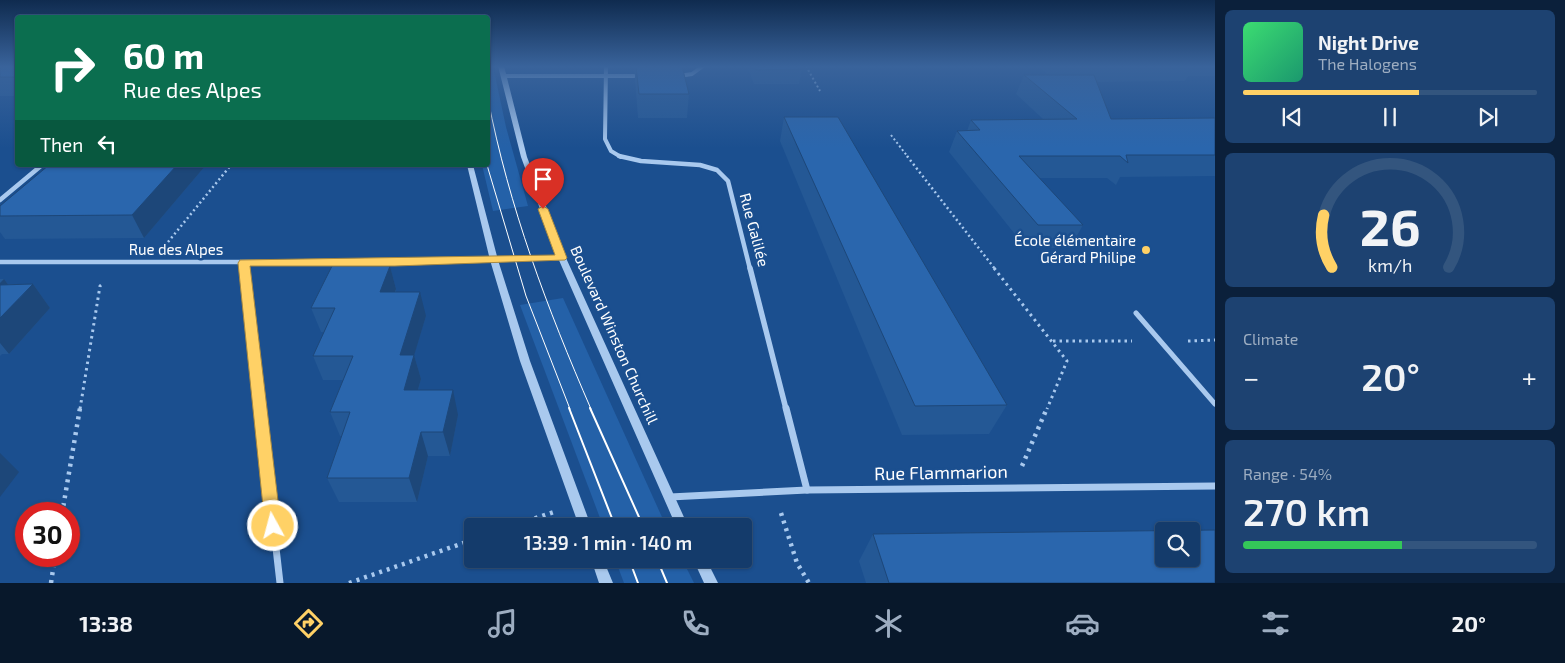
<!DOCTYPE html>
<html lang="en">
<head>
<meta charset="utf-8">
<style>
  body { margin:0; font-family:"Exo 2",sans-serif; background:#1d4271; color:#f1f3f6; height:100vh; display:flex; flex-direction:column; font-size:19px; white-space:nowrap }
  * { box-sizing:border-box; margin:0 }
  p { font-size:16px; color:#9dadc1 }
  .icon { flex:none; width:28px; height:28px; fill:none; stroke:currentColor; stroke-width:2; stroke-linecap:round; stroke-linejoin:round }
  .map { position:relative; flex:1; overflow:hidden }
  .drawer { display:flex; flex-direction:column; gap:10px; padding:10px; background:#0b203b; width:350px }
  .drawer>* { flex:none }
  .guide { position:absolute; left:15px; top:15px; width:475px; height:152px; border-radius:5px; box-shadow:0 1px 4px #0004,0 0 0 1px #33557e; background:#0b6e4f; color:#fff; overflow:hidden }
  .tools { position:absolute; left:1155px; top:522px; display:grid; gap:10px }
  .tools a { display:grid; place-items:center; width:45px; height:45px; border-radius:5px; background:#143b6b; box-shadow:0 1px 4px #0004,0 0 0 1px #33557e; font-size:25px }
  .speed { position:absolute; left:15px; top:502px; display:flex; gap:10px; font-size:25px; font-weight:700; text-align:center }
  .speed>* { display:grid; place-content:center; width:65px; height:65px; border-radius:50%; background:#143b6b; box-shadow:0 1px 4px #0004,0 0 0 1px #33557e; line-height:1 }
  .speed .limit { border:8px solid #d22; background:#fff; color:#111 }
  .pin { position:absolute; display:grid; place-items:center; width:42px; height:42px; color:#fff; margin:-51px -21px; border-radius:50% 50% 50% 0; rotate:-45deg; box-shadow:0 0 5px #0007 }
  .pin .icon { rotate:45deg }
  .me { position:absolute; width:55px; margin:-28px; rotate:353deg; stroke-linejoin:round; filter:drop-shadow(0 0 4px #0008) }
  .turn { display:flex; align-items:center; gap:18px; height:105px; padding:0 25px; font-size:22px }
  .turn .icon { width:65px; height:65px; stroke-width:2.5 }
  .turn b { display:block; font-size:35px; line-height:42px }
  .then { display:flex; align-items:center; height:48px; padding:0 25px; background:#0003; gap:10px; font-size:19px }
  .big { font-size:38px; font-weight:600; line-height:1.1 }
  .drawer .tile { flex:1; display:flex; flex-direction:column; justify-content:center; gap:8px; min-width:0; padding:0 18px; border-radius:8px; background:#1d4271 }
  .drawer .dial { align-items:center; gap:0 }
  .dial svg { height:130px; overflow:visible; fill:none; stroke:#33557e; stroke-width:7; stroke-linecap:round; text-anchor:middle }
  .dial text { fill:#f1f3f6; stroke:none }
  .song { display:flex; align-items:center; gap:15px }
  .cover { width:60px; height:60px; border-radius:8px; background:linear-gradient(135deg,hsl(140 70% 55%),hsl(160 70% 35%)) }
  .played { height:5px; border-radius:2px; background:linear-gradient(90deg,#ffd166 60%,#33557e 60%) }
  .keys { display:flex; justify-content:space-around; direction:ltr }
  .heat { display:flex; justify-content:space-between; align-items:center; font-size:28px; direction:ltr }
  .charge { height:8px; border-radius:4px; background:linear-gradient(90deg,#34c759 54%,#33557e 0) }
  .trip { position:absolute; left:464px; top:518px; width:288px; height:50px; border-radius:5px; background:#143b6b; box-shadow:0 1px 4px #0004,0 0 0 1px #33557e; font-weight:600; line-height:50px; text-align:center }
  .tab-bar { display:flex; height:80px; justify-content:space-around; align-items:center; background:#08182b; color:#9dadc1 }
  .tab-bar .icon { width:35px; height:35px }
  .tab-bar .active { color:#ffd166 }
  .tab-bar b { font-size:22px; color:#f1f3f6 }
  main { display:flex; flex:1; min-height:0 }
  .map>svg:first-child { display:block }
  .green { fill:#2461a8 }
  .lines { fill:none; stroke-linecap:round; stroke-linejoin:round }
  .path-far3 { stroke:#a9c9ee; stroke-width:2; stroke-dasharray:2 2.5; stroke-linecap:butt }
  .path-far2 { stroke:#a9c9ee; stroke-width:2.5; stroke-dasharray:2 3; stroke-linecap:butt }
  .path-far1 { stroke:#a9c9ee; stroke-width:3; stroke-dasharray:2.5 4; stroke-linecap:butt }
  .path { stroke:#a9c9ee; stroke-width:4.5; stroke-dasharray:3 5; stroke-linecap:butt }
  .pedestrian { stroke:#a9c9ee; stroke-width:5 }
  .minor-far3 { stroke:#a9c9ee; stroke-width:4 }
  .minor-far2 { stroke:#a9c9ee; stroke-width:4.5 }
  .minor-far1 { stroke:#a9c9ee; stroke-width:5.5 }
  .minor { stroke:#a9c9ee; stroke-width:7 }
  .tertiary { fill:#a9c9ee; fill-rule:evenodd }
  .tram-far1 { stroke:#fff; stroke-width:1 }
  .tram { stroke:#fff; stroke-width:2 }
  .wall { fill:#245895 }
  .shaded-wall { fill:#1d4779 }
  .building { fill:#2a66ad; stroke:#1d4779; fill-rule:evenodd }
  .route { fill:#ffd166; stroke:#a68842 }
  .poi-dot { fill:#ffd166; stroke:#1b4f8f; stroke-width:2 }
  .labels { text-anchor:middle; stroke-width:5; stroke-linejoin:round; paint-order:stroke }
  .street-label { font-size:15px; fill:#fff; stroke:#1b4f8f }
  .poi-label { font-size:15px; fill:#fff; stroke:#1b4f8f; text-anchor:end }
  .near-street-label { font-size:18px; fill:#fff; stroke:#1b4f8f }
</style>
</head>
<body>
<main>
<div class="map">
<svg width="1215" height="583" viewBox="0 0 1215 583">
  <rect width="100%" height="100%" fill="#1b4f8f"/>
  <!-- green -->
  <g class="green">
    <path d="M488 66H493L506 127 528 206 493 211 482 165H488Z"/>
    <path d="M563 298 666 526H603L520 305Z"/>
    <path d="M615 559H682L694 583H624Z"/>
  </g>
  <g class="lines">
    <!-- path-far3 -->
    <g class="path-far3">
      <path d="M806 66 820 91"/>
      <path d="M891 135 908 157"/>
    </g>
    <!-- path-far2 -->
    <g class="path-far2">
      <path d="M907 156 995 269"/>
      <path d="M168 242 231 165"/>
    </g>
    <!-- path-far1 -->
    <g class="path-far1">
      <path d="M994 268 1067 361 1047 409"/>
      <path d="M1053 341H1132"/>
      <path d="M1188 341 1215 340"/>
      <path d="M80 409 100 286 104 283"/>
    </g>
    <!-- path -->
    <g class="path">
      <path d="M1022 466 1047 408"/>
      <path d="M781 513 797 563 809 583"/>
      <path d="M62 514 80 408"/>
      <path d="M512 526 554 512"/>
      <path d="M51 583 55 556"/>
      <path d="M349 583 472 540"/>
    </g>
    <!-- pedestrian -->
    <path class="pedestrian" d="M1136 313 1215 404"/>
    <!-- minor-far3 -->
    <g class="minor-far3">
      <path d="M606 66 605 139 611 151 621 157"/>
      <path d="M503 76H634"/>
      <path d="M678 76 692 74 703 66"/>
    </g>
    <!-- minor-far2 -->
    <g class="minor-far2">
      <path d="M619 156 641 161 700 165 717 170 728 181 750 269"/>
      <path d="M0 200 42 165"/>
      <path d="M0 262H395L562 258"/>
      <path d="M244 263 245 269"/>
    </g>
    <!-- minor-far1 -->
    <g class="minor-far1">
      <path d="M245 268 260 409"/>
      <path d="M750 268 786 409"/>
    </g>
    <!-- minor -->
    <g class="minor">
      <path d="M260 408 280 583"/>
      <path d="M786 408 807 490"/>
      <path d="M670 497 807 490 1215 486"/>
    </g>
    <!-- tertiary -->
    <g class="tertiary">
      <path d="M498 66H504L527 157 566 258 688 526H676L558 258 521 157Z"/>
      <path d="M467 165H473L498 260 530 361 591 526H579L520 361 490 260Z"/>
      <path d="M591 559H603L613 583H599Z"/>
      <path d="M693 559H706L718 583H704Z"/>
    </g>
    <!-- tram-far1 -->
    <g class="tram-far1">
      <path d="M488 99C509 207 547 308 591 409"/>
      <path d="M487 165 526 296 570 409"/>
    </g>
    <!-- tram -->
    <g class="tram">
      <path d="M569 408 615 526"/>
      <path d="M590 408 643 526"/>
      <path d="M629 559 638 583"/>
      <path d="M657 559 667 583"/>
    </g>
  </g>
  <!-- wall -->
  <g class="wall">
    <rect x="0" y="66" width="18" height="30"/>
    <path d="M633 66H682L689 94 687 118H638L635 80V73L634 72Z"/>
    <path d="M747 66H800L802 69 799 84H754Z"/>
    <path d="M1038 66H1215V76H1188L1185 81 1097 82 1111 119 1215 118V176L1120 177 1116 185 1107 178H1039L1083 225 1070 248H1026L949 152 957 131H967L971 120H1044L1016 94 1024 75H1049Z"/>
    <path d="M784 117 1007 405 989 434 902 435 780 141Z"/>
    <path d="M206 165 144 238 5 239 0 232V206Z"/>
    <path d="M390 266 396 289V292L426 316 414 355 421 379 418 390 458 415 450 456H428L417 502H339L327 478 342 436H340L330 412 343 380H323L313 356 324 332H321L311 308Z"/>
    <path d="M0 279H4L8 284H33L50 308 9 354H2L0 356Z"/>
    <path d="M873 534 1215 583H866L859 561Z"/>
  </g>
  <!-- shaded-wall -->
  <g class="shaded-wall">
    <path d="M177 165H206L144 238 132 215Z"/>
    <path d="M390 266 396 289 387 316 380 292Z"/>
    <path d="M4 279 19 299 33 284 50 308 9 354 0 343V283Z"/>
    <path d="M420 292 426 316 407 379 400 355Z"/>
    <path d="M414 355 421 379 411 414 404 390Z"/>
    <path d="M453 390 458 415 450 456 443 432Z"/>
    <path d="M421 432 428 456 417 502 409 478Z"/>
    <path d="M0 453 19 472 0 497Z"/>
  </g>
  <!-- building -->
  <g class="building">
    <rect x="0" y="66" width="18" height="11"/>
    <path d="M636 66H682L689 94H639Z"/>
    <path d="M755 66H800L802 69 756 70Z"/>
    <path d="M1024 75H1094L1111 119 1215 118V155H1126L1128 163 1120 156H1019L1083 225H1038L957 131 980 130 971 120 1077 119Z"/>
    <path d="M784 117H838L1007 405 915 406Z"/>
    <path d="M49 165H177L132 215 0 216V206Z"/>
    <path d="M332 266H390L380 292H420L400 355H414L404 390H453L443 432H421L409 478H327L350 412H330L353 356H313L335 308H311Z"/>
    <path d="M33 284 0 318V285Z"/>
    <path d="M1215 530V583H889L873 534ZM1164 531H1191V559H1164Z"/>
  </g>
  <!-- sky -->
  <linearGradient id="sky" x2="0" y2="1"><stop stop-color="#0f2b4f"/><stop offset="0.45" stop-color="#39639b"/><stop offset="1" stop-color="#39639b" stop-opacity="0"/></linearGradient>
  <rect width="1215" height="148" fill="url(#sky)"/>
  <!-- route -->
  <path class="route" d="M543 206 548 209 567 258 565 260 395 266H250L281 526 278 531 273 533 267 531 265 526 238 263 240 260 555 255 538 209Z"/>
  <!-- markers -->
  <circle class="poi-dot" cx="1146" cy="250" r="5"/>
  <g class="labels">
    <!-- street labels -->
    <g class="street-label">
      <text transform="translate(754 230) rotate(75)" y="5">Rue Galilée</text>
      <text x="176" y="255">Rue des Alpes</text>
      <text transform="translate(614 335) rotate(66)" y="5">Boulevard Winston Churchill</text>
    </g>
    <!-- poi labels -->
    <g class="poi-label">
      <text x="1136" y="246">École élémentaire<tspan x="1136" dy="17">Gérard Philipe</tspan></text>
    </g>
    <!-- near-street labels -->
    <g class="near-street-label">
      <text transform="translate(941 473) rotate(-1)" y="6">Rue Flammarion</text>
    </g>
  </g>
</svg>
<div class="tools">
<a><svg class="icon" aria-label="search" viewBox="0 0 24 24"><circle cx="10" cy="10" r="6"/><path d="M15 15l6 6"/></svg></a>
</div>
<div class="speed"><div class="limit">30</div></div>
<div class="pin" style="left:543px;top:209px;background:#d93025"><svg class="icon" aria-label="arrive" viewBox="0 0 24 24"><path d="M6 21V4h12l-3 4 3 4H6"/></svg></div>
<svg class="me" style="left:273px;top:526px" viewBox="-20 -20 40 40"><circle r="17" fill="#ffd166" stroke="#fff" stroke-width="3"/><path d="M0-11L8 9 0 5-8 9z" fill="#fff"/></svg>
<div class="trip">13:39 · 1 min · 140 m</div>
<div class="guide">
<div class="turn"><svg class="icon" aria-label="right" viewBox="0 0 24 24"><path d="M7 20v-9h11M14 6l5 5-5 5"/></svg><div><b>60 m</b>Rue des Alpes</div></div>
<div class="then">Then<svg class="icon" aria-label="left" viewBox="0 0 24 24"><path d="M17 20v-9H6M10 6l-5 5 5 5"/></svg></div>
</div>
</div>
<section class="drawer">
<div class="tile">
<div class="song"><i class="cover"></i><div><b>Night Drive</b><p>The Halogens</p></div></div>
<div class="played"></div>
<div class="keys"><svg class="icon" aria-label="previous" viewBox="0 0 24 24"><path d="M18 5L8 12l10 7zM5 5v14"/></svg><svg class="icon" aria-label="pause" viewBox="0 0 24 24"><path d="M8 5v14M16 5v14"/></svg><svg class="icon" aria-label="next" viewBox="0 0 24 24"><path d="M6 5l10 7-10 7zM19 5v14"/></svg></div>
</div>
<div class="tile dial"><svg viewBox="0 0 100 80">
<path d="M14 69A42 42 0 1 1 86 69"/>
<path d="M14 69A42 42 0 0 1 9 37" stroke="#ffd166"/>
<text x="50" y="56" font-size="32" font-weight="700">26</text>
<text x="50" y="72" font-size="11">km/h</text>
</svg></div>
<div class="tile"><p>Climate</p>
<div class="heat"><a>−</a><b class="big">20°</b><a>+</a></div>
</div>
<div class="tile"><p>Range · 54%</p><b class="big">270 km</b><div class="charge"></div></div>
</section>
</main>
<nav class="tab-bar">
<b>13:38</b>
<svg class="icon active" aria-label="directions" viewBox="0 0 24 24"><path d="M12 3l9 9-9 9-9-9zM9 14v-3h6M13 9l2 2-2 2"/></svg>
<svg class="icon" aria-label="music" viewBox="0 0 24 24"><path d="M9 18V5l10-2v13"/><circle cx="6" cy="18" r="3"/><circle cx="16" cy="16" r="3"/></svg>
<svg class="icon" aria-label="phone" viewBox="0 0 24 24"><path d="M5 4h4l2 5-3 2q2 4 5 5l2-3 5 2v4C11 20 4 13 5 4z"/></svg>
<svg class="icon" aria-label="climate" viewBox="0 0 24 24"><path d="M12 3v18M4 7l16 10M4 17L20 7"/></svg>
<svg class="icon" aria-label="car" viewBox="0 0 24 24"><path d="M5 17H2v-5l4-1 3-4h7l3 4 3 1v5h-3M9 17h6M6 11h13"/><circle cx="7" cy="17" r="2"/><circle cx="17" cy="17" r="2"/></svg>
<svg class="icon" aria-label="filters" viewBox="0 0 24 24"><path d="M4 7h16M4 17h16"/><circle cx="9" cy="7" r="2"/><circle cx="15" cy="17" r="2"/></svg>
<b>20°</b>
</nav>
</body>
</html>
